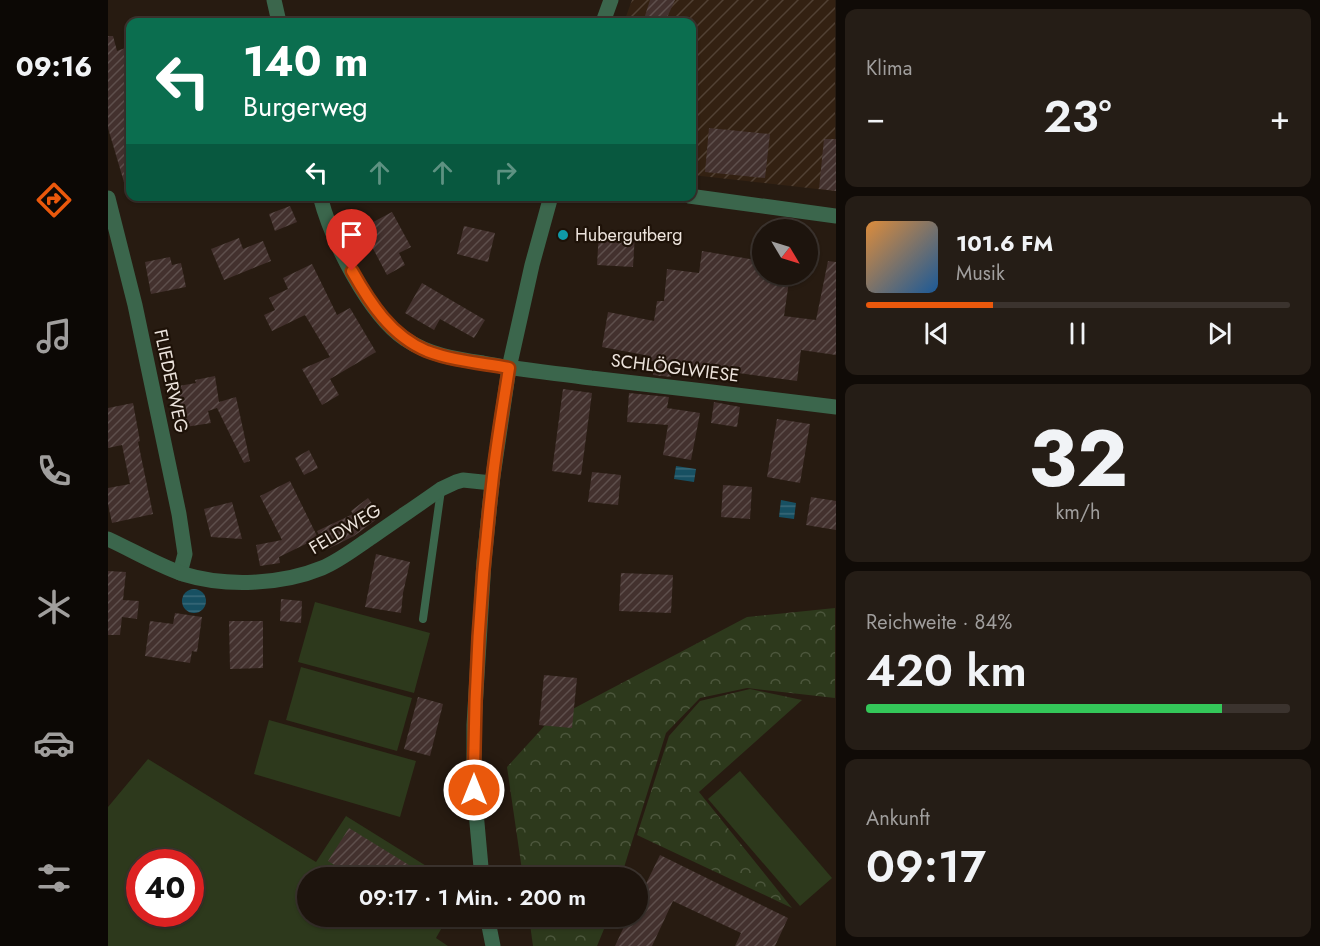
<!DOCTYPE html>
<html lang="de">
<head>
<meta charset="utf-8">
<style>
	body { margin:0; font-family:Jost,sans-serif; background:#251d16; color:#f1f3f6; height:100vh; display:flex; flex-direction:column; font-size:22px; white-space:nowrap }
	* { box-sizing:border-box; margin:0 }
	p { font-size:20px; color:#a09e9d }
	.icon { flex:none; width:33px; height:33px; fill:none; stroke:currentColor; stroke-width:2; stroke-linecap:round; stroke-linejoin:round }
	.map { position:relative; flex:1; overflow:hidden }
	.details { display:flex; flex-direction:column; gap:9px; padding:9px; background:#100b07; width:484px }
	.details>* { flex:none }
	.banner { position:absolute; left:18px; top:18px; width:570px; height:183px; border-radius:12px; box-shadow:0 2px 4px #0004,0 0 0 2px #3b332e; background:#0b6e4f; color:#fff; overflow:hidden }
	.needle { width:39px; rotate:128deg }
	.fabs { position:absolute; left:644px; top:219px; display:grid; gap:12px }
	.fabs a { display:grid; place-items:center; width:66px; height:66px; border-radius:50%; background:#1d140d; box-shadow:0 2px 4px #0004,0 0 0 2px #3b332e; font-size:30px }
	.speed { position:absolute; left:18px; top:849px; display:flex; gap:12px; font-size:30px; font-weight:700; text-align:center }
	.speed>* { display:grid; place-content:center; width:78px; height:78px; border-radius:50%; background:#1d140d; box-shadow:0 2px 4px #0004,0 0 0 2px #3b332e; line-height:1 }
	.speed .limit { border:9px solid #d22; background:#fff; color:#111 }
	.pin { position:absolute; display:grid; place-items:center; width:51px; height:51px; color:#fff; margin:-62px -26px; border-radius:50% 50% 50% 0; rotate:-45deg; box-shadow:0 0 6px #0007 }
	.pin .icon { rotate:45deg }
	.me { position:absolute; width:66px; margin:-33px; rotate:0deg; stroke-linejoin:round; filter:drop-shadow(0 0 4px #0008) }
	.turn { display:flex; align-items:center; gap:21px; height:126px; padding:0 18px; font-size:27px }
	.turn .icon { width:78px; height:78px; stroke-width:2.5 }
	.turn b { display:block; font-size:42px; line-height:51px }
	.lanes { display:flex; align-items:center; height:57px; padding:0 18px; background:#0003; justify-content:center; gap:30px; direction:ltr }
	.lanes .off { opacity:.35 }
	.big { font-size:45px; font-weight:600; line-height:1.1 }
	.details .widget { flex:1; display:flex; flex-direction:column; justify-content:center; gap:9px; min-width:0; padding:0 21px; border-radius:12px; background:#251d16 }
	.details .dial { align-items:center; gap:0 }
	.dial b { font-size:78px; line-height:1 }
	.song { display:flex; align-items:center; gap:18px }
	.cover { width:72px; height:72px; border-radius:9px; background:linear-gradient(135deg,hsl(30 70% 55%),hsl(210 70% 35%)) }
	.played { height:6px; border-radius:3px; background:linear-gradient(90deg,#ea580c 30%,#3b332e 30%) }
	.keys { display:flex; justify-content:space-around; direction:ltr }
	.heat { display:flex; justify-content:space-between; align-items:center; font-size:33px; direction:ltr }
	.charge { height:9px; border-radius:4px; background:linear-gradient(90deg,#34c759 84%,#3b332e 0) }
	.trip { position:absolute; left:189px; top:867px; width:351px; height:60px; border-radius:30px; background:#1d140d; box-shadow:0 2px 4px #0004,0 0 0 2px #3b332e; font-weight:600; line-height:60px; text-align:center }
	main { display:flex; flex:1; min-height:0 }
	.dock { display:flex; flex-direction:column; width:108px; justify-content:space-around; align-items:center; background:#0c0805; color:#a09e9d }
	.dock .icon { width:42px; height:42px }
	.dock .selected { color:#ea580c }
	.dock b { font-size:27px; color:#f1f3f6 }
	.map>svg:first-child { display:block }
	.industrial { fill:url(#industrial-furrows) }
	.forest { fill:url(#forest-crowns) }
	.pitch { fill:#2d391c; fill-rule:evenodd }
	.water { fill:url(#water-rules) }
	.building { fill:url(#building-hatch) }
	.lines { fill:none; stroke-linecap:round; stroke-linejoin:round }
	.service { stroke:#3b664c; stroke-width:8 }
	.minor { stroke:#3b664c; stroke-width:15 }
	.tertiary { stroke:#3b664c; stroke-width:15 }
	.route-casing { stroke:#983908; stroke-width:15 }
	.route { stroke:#ea580c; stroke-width:10 }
	.culture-dot { fill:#0f9aa8; stroke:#1e1208; stroke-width:2 }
	.labels { text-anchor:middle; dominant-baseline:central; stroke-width:4.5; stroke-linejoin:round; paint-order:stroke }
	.poi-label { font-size:18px; fill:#ece3dc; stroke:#1e1208; text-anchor:start }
	.street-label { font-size:18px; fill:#ece3dc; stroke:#1e1208 }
</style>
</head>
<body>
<main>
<nav class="dock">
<b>09:16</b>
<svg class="icon selected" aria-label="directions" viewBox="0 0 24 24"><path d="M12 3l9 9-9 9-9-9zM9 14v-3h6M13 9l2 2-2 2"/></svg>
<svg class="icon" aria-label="music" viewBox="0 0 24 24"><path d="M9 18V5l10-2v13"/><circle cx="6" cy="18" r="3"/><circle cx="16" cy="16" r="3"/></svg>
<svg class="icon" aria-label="phone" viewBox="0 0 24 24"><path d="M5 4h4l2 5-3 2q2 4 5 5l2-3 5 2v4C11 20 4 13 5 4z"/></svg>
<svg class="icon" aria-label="climate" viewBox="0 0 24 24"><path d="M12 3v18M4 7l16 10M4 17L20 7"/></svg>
<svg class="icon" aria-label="car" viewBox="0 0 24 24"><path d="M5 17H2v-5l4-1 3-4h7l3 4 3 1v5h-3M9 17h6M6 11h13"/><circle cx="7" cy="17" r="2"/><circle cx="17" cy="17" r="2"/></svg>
<svg class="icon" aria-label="filters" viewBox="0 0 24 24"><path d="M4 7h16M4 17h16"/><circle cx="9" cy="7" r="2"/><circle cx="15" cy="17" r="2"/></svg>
</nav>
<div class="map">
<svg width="728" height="946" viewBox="0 0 728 946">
	<defs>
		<pattern id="industrial-furrows" width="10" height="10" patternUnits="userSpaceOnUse" patternTransform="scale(1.5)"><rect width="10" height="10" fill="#332112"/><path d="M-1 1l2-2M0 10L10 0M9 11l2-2" fill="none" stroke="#514134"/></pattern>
		<pattern id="forest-crowns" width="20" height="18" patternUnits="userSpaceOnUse" patternTransform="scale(1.5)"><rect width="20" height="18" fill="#2d391c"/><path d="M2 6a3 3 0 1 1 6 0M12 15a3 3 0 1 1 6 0" fill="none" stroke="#4c563c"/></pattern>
		<pattern id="water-rules" width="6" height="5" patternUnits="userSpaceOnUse" patternTransform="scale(1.5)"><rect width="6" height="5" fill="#175062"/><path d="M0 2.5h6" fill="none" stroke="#396978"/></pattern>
		<pattern id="building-hatch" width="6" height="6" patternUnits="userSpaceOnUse" patternTransform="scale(1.5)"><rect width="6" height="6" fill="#43312e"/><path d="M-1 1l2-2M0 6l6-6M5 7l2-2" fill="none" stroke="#5e4f4c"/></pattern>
	</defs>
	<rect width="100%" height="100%" fill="#271b11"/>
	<!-- industrial -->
	<polygon class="industrial" points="524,0 727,0 727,191 584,175 584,22 516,22"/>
	<!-- forest -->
	<g class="forest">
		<polygon points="727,608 727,698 639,688 592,698 558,733 513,877 415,877 399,767 440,722 639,617"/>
		<polygon points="642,689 694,700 591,792 684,908 529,835 561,736 592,701"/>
		<polygon points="421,917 421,916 501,917 489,946 425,946"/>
	</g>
	<!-- pitch -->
	<g class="pitch">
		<polygon points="207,602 322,633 306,693 190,662"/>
		<polygon points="193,667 304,698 289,751 178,720"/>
		<polygon points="161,720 308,761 292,817 146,774"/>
		<path d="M40,759L208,862L238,816L336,877L200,878V916L340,917L328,938L340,946H0V807ZM32,862H82V914H32Z"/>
		<polygon points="632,771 724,878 692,906 600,799"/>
	</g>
	<!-- water -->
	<g class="water">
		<polygon points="568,466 588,469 586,482 566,479"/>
		<polygon points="673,500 688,503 686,519 671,517"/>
		<circle cx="86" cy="601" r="12"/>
	</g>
	<!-- building -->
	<g class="building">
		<polygon points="542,0 567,0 557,22 535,22"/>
		<polygon points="0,36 5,36 9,51 20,47 22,57 22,76 17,78 22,97 22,188 18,189 0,128"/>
		<polygon points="601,128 662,134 657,178 597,172"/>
		<polygon points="716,139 728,139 728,191 711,189"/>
		<polygon points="182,206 189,222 167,231 161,214"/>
		<polygon points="284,212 303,247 291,253 297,265 279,275 254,228"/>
		<polygon points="356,226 387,233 380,262 349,254"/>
		<polygon points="491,232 527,234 525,267 489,265"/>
		<polygon points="131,238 135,249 155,241 163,261 116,280 103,249"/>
		<polygon points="594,251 654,261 654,274 682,274 676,316 708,320 720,261 728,262 728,355 693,350 689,381 565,364 563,377 545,375 546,361 541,361 542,356 494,347 500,312 546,321 549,301 556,301 559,269 591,273"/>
		<polygon points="62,257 64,265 73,263 78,287 43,294 37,262"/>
		<polygon points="204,264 229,315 242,308 268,352 222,379 231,395 214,405 194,369 222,357 197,315 164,331 156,315 167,310 161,298 180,289 175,278"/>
		<polygon points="314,283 377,320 366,338 332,319 326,330 297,313"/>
		<polygon points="107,376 111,402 128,397 142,461 136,463 109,408 100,411 103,423 71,428 65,387 88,383 87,380"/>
		<polygon points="455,389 484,393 473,475 444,471"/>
		<polygon points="521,393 561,397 559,408 592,413 583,460 555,455 560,425 519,422"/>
		<polygon points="606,402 632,407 629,427 603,423"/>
		<polygon points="25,403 32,441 30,442 45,514 4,523 0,504 0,488 22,484 14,445 0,448 0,408"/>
		<polygon points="669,419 702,424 692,483 659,477"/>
		<polygon points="201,450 210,468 196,475 187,458"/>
		<polygon points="484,472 513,475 510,505 480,502"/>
		<polygon points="182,481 210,538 171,557 172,563 152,566 148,545 174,540 152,496"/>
		<polygon points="615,485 644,487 642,519 613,517"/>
		<polygon points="703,497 728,501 728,530 698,525"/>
		<polygon points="260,498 273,516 246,536 218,550 209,531 245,514 243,511"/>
		<polygon points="124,502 134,539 103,537 96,509"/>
		<polygon points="268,554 302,562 295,593 293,613 257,607"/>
		<polygon points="0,571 18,572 15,600 31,601 29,619 14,617 12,635 0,635"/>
		<polygon points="513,573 565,575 563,613 511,611"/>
		<polygon points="173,599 194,601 193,623 172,621"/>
		<polygon points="67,613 94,617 89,652 84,651 82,663 37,656 42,621 65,624"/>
		<polygon points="121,621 155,621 155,668 122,669"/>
		<polygon points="436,675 469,678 464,728 431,725"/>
		<polygon points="310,697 335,704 322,756 296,749"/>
		<polygon points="241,828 322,878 247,878 220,861"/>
		<polygon points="552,855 680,918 667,946 627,946 633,933 565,901 544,946 507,946 521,916 530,916 530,900"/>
	</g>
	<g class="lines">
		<!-- service -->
		<polyline class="service" points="315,619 333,490"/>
		<!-- minor -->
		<g class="minor">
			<polyline points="166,0 171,22"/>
			<path d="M212,196C223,239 260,314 297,339C321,355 347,359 375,363C411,370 447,373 483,378C565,387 646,397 728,407"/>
			<polyline points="581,196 728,216"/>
			<polyline points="0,198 27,305 71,514 77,554 72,573"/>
			<path d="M0,539C24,550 49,565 75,574C117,587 173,585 214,568C231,561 246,549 261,539C285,522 309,506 333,489L348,482L355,480L384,483"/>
		</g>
		<!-- tertiary -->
		<g class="tertiary">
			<polyline points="495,22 503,0"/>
			<polyline points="374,878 366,790 366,725 376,561 384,483 401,368 424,265 443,196"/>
			<polyline points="379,916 385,946"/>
		</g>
	</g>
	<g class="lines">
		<defs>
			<path id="route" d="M244,271C262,303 283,336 319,351C345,361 374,363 401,368C395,407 388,446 384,485C372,587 366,688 366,790"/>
		</defs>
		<!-- route casing -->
		<use href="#route" class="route-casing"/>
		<!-- route -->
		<use href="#route" class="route"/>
	</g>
	<!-- markers -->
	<circle class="culture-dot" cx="455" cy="235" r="6"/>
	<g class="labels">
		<!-- poi labels -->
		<g class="poi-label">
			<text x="467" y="235">Hubergutberg</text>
		</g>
		<!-- street labels -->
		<g class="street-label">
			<text transform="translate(567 368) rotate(7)">SCHLÖGLWIESE</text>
			<text transform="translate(63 381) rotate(78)">FLIEDERWEG</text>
			<text transform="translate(237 529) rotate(-31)">FELDWEG</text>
		</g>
	</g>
</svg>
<div class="fabs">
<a><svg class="needle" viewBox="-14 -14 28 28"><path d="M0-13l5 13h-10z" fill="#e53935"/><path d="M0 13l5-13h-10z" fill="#a09e9d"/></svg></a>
</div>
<div class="speed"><div class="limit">40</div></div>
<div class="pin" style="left:244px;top:271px;background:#d93025"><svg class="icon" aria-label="arrive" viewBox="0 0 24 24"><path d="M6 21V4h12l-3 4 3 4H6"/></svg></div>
<svg class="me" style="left:366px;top:790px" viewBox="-20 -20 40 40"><circle r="17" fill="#ea580c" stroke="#fff" stroke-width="3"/><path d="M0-11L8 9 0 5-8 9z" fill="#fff"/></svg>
<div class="trip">09:17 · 1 Min. · 200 m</div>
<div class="banner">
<div class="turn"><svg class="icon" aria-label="left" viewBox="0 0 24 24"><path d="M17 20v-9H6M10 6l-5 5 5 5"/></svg><div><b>140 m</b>Burgerweg</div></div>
<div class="lanes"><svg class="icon" aria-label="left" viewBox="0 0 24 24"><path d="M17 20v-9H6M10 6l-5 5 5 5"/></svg><svg class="icon off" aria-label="ahead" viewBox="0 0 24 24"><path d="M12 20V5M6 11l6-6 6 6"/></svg><svg class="icon off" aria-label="ahead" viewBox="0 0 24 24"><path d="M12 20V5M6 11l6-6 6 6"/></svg><svg class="icon off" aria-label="right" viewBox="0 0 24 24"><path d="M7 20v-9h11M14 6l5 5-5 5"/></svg></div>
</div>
</div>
<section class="details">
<div class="widget"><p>Klima</p>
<div class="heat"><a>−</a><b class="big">23°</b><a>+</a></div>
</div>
<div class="widget">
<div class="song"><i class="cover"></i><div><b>101.6 FM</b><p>Musik</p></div></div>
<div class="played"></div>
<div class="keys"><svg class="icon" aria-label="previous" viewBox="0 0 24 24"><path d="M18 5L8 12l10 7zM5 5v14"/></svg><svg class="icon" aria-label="pause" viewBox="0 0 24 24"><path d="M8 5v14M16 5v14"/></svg><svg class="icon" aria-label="next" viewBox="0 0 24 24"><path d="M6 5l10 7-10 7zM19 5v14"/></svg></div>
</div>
<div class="widget dial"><b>32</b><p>km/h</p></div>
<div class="widget"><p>Reichweite · 84%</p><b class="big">420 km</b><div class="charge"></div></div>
<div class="widget"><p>Ankunft</p><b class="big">09:17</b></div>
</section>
</main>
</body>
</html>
